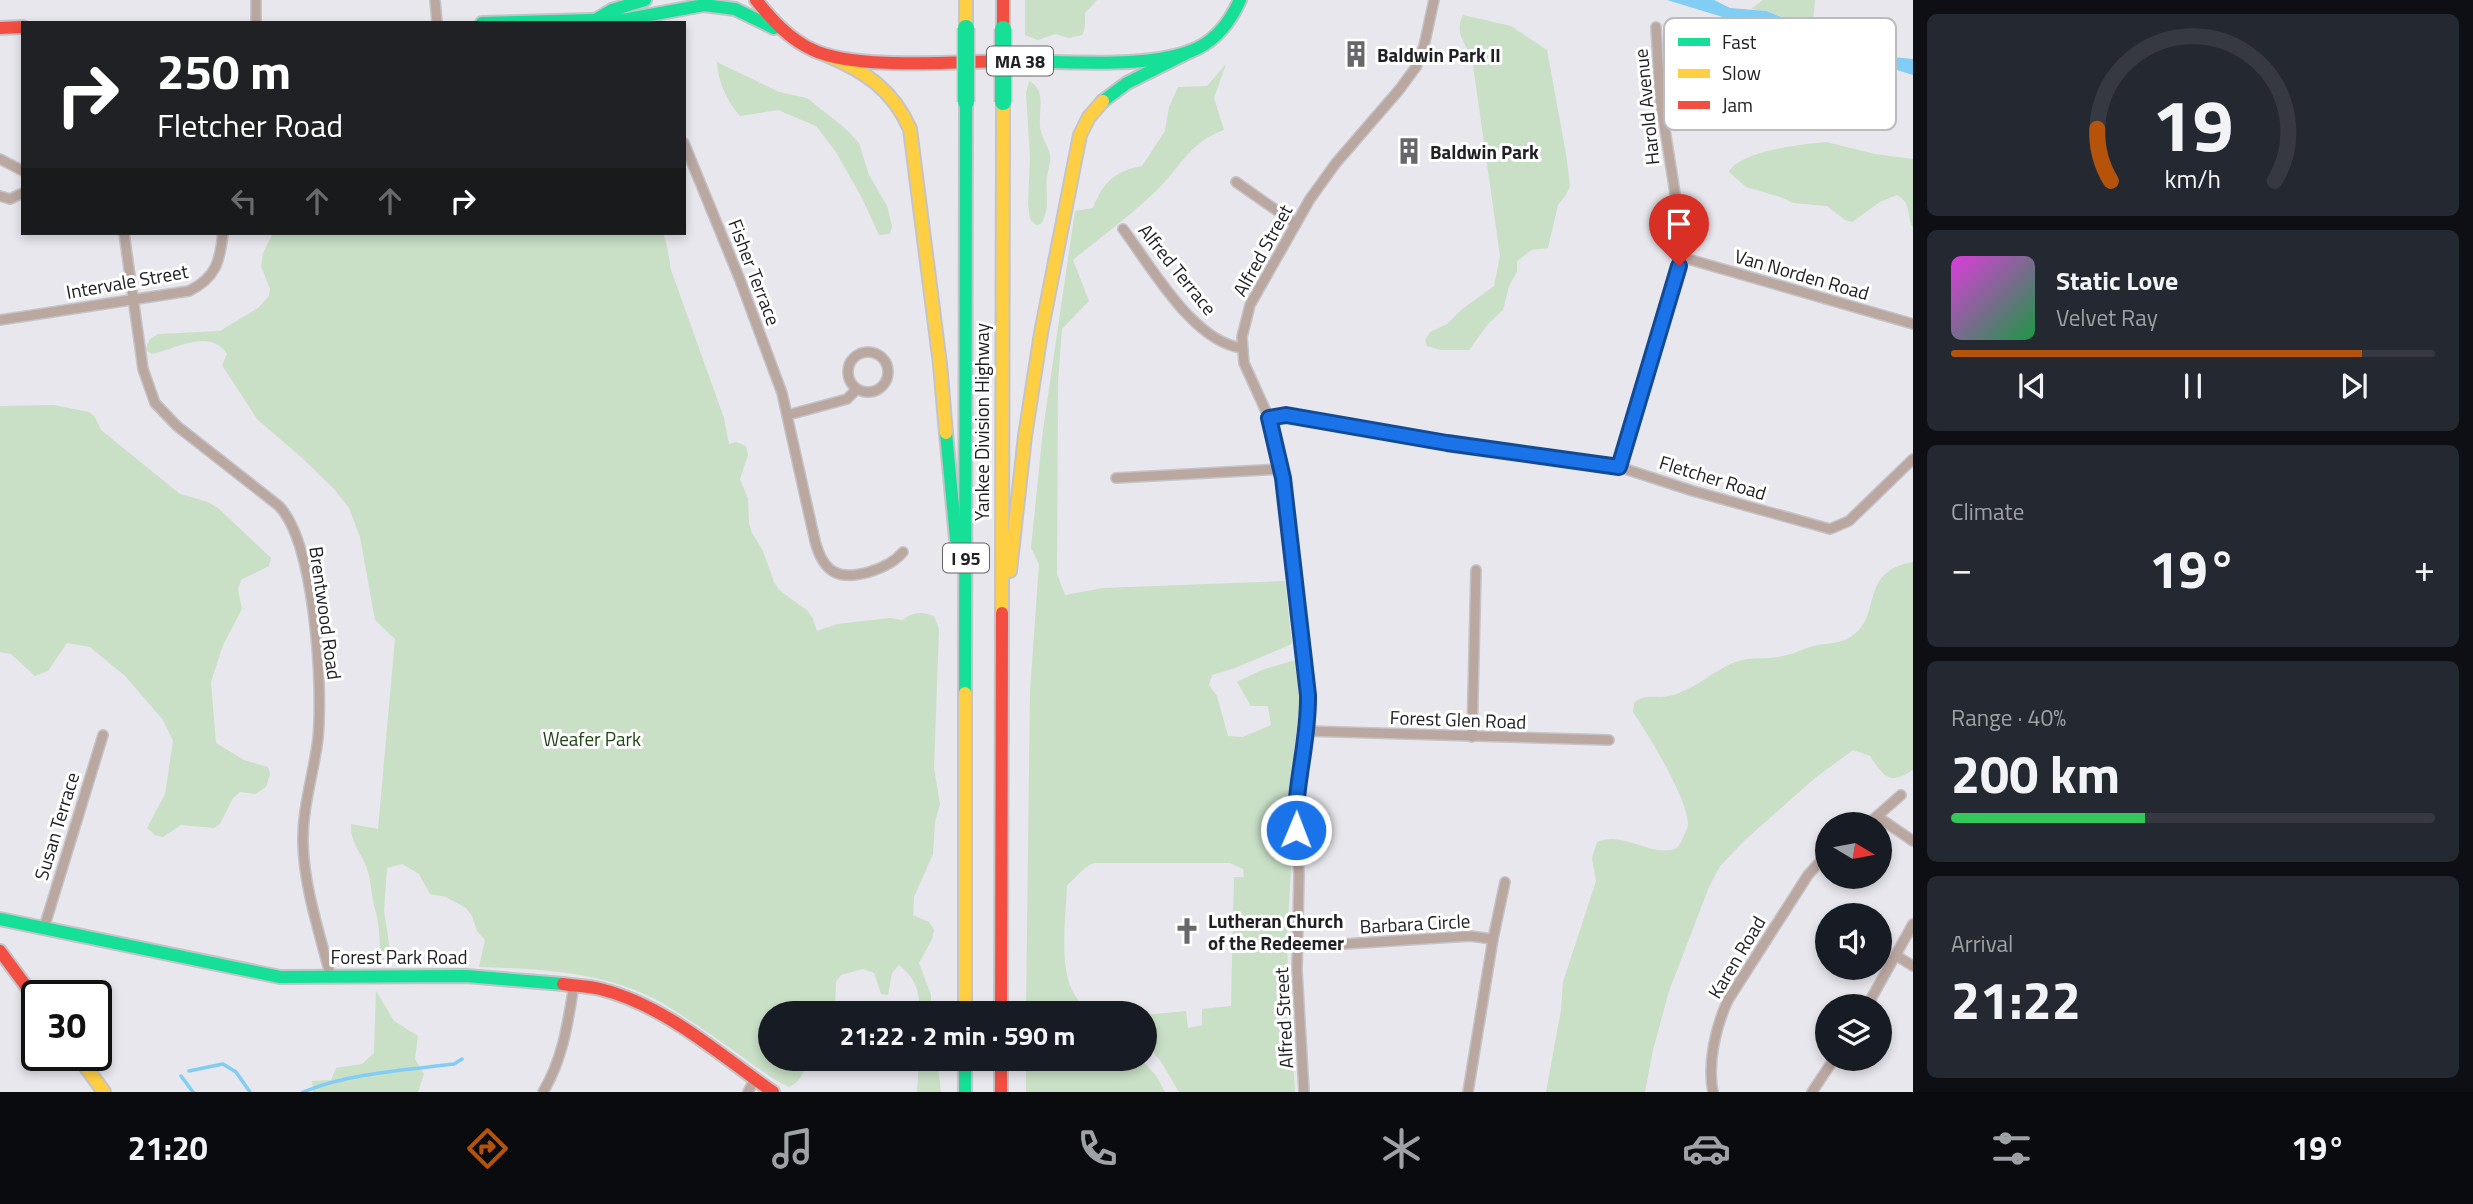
<!DOCTYPE html>
<html lang="en">
<head>
<meta charset="utf-8">
<style>
	body { margin:0; font-family:"Titillium Web",sans-serif; background:#242831; color:#f1f3f6; height:100vh; display:flex; flex-direction:column; font-size:26px; white-space:nowrap }
	* { box-sizing:border-box; margin:0 }
	p { font-size:23px; color:#9ea1a6 }
	.icon { flex:none; width:38px; height:38px; fill:none; stroke:currentColor; stroke-width:2; stroke-linecap:round; stroke-linejoin:round }
	.map { position:relative; flex:1; overflow:hidden }
	.side { display:flex; flex-direction:column; gap:14px; padding:14px; background:#0d0f14; width:560px }
	.side>* { flex:none }
	.top-card { position:absolute; left:21px; top:21px; width:665px; height:214px; border-radius:0px; box-shadow:0 4px 10px #0003; background:#202124; color:#fff; overflow:hidden }
	.needle { width:46px; rotate:100deg }
	.buttons { position:absolute; left:1815px; top:812px; display:grid; gap:14px }
	.buttons a { display:grid; place-items:center; width:77px; height:77px; border-radius:50%; background:#171b24; box-shadow:0 4px 10px #0003; font-size:35px }
	.speed { position:absolute; left:21px; top:980px; display:flex; gap:14px; font-size:35px; font-weight:700; text-align:center }
	.speed>* { display:grid; place-content:center; width:91px; height:91px; border-radius:50%; background:#171b24; box-shadow:0 4px 10px #0003; line-height:1 }
	.speed .limit { border:4px solid #111; border-radius:10px; background:#fff; color:#111 }
	.pin { position:absolute; display:grid; place-items:center; width:60px; height:60px; color:#fff; margin:-72px -30px; border-radius:50% 50% 50% 0; rotate:-45deg; box-shadow:0 0 7px #0007 }
	.pin .icon { rotate:45deg }
	.me { position:absolute; width:77px; margin:-38px; rotate:1deg; stroke-linejoin:round; filter:drop-shadow(0 0 5px #0008) }
	.turn { display:flex; align-items:center; gap:24px; height:147px; padding:0 21px; font-size:32px }
	.turn .icon { width:91px; height:91px; stroke-width:2.5 }
	.turn b { display:block; font-size:49px; line-height:60px }
	.lanes { display:flex; align-items:center; height:66px; padding:0 21px; background:#0003; justify-content:center; gap:35px; direction:ltr }
	.lanes .off { opacity:.35 }
	.big { font-size:52px; font-weight:700; line-height:1.1 }
	.side .card { flex:1; display:flex; flex-direction:column; justify-content:center; gap:10px; min-width:0; padding:0 24px; border-radius:10px; background:#242831 }
	.side .dial { align-items:center; gap:0 }
	.dial svg { height:182px; overflow:visible; fill:none; stroke:#363941; stroke-width:7; stroke-linecap:round; text-anchor:middle }
	.dial text { fill:#f1f3f6; stroke:none }
	.song { display:flex; align-items:center; gap:21px }
	.cover { width:84px; height:84px; border-radius:10px; background:linear-gradient(135deg,hsl(300 70% 55%),hsl(140 70% 35%)) }
	.played { height:7px; border-radius:4px; background:linear-gradient(90deg,#b45309 85%,#363941 85%) }
	.keys { display:flex; justify-content:space-around; direction:ltr }
	.heat { display:flex; justify-content:space-between; align-items:center; font-size:38px; direction:ltr }
	.charge { height:10px; border-radius:5px; background:linear-gradient(90deg,#34c759 40%,#363941 0) }
	.trip { position:absolute; left:758px; top:1001px; width:399px; height:70px; border-radius:35px; background:#171b24; box-shadow:0 4px 10px #0003; font-weight:700; line-height:70px; text-align:center }
	.tabs { display:flex; height:112px; justify-content:space-around; align-items:center; background:#090b0e; color:#9ea1a6 }
	.tabs .icon { width:49px; height:49px }
	.tabs .current { color:#b45309 }
	.tabs b { font-size:32px; color:#f1f3f6 }
	main { display:flex; flex:1; min-height:0 }
	.map>svg:first-child { display:block }
	.green { fill:#c9dfc6 }
	.water { fill:#82cdf4 }
	.lines { fill:none; stroke-linecap:round; stroke-linejoin:round }
	.stream { stroke:#82cdf4; stroke-width:3.5 }
	.street-casing { stroke:#c4c4c8; stroke-width:12 }
	.fast-casing { stroke:#c4c4c8; stroke-width:16 }
	.slow-casing { stroke:#c4c4c8; stroke-width:16 }
	.jam-casing { stroke:#c4c4c8; stroke-width:16 }
	.street { stroke:#b9a7a0; stroke-width:9 }
	.fast { stroke:#16e098; stroke-width:12 }
	.slow { stroke:#ffcf43; stroke-width:12 }
	.jam { stroke:#f24e42; stroke-width:12 }
	.fast-bridge-casing { stroke:#c4c4c8; stroke-width:19; stroke-linecap:butt }
	.fast-bridge { stroke:#16e098; stroke-width:16 }
	.route-casing { stroke:#114b97; stroke-width:18 }
	.route { stroke:#1a73e8; stroke-width:12 }
	.labels { text-anchor:middle; dominant-baseline:central; stroke-width:6; stroke-linejoin:round; paint-order:stroke }
	.shield { fill:#fff; stroke:#646466; stroke-width:2 }
	.shield-label { font-size:18px; font-weight:bold; fill:#212125 }
	.poi-label { font-size:19px; font-weight:bold; fill:#212125; stroke:#fff; text-anchor:start }
	.street-label { font-size:19px; fill:#212125; stroke:#fff }
	.park-label { font-size:19px; fill:#1e4714; stroke:#fff }
	.key { fill:#fff; stroke:#bcbcbe; stroke-width:2 }
	.key-label { font-size:19px; fill:#212125 }
</style>
</head>
<body>
<main>
<div class="map">
<svg width="1913" height="1092" viewBox="0 0 1913 1092">
	<rect width="100%" height="100%" fill="#e7e7ed"/>
	<!-- green -->
	<g class="green">
		<polygon points="1025,0 1097,0 1085,13 1085,27 1082,35 1069,38 1055,34 1038,40 1025,35"/>
		<path d="M1763,0H1815L1813,22C1791,21 1773,12 1751,9Z"/>
		<path d="M1463,15L1511,26L1547,50L1566,154L1570,186L1566,195L1558,205L1548,248L1532,250L1517,261V272L1509,286L1503,310L1488,324L1469,350H1441L1427,346L1425,340L1430,332L1447,324L1461,310L1494,286L1500,256L1474,72C1473,67 1473,59 1470,54C1463,40 1455,32 1463,15Z"/>
		<path d="M717,62L779,92L807,98L846,129L859,143L869,175L887,206L892,226L890,234L879,235L862,198L836,152L816,126L778,110L740,116C727,102 718,81 717,62Z"/>
		<path d="M1226,64L1214,98L1224,130C1192,141 1182,164 1160,187C1134,213 1102,236 1073,260L1089,301L1062,329L1058,381L1057,574L1065,595L1103,588L1285,581L1292,644L1235,668L1212,675L1209,685L1217,696L1228,736L1243,737L1271,725L1268,706H1251L1237,682L1262,670L1295,660L1300,704L1286,810L1291,870L1287,936L1288,983L1295,1092H1179L1160,1060L1145,1043V1015L1186,1011L1188,1028L1202,1025V1009L1231,1006L1234,877H1244L1243,869L1230,863H1094C1081,868 1077,878 1067,885C1066,915 1059,963 1072,990C1076,998 1083,1006 1088,1013H1026L1030,691L1039,564L1031,548L1043,430L1075,211L1093,208C1103,182 1115,171 1142,166L1165,131L1169,107L1178,87L1207,86Z"/>
		<path d="M1029,81C1046,89 1039,109 1040,125C1040,136 1048,145 1050,155C1051,162 1048,170 1047,177C1045,193 1051,209 1041,224L1036,225L1030,219L1028,204L1030,158L1026,93Z"/>
		<path d="M1826,142L1875,154L1913,159V228C1906,215 1912,203 1897,195L1880,202L1852,222L1845,220L1827,206L1793,203L1783,198L1746,187L1729,172C1739,151 1803,144 1826,142Z"/>
		<path d="M273,233H663L667,246L671,270L724,418L729,444L736,442L746,446L748,455L740,479L748,499L749,524L752,533L763,551L774,582L779,590L808,611L813,619L817,631L837,624L890,618L902,620C912,612 922,611 934,616L939,629L934,768L940,804L935,822L933,854L914,897L913,915L929,922L934,930L932,939L919,963L931,995V1013H920C919,992 917,979 899,965L892,973L888,995L881,994L874,973L863,969L841,975L836,982L835,1005L843,1013H770V1059H806C806,1070 800,1083 789,1087C773,1080 758,1068 744,1058C720,1041 696,1024 672,1009C615,972 545,969 479,967L485,940L477,931L472,916L466,908L446,897L430,894L419,874L402,864L387,868L384,910L391,958L390,961L379,960C381,940 379,924 374,905C371,892 371,879 366,866C360,852 350,841 351,824L378,829L395,639L375,620L360,537L349,508L334,489L302,458L257,419L222,365L227,354C209,327 174,350 152,354L145,350L150,339L158,334L220,331L258,308L269,296L270,289L261,266L263,253Z"/>
		<polygon points="54,405 89,412 95,417 101,430 180,494 208,502 218,508 271,558 269,566 241,580 238,589 242,609 223,645 211,682 216,743 244,760 268,767 270,774 266,787 255,794 240,792 233,798 220,824 214,828 181,825 163,837 155,835 147,828 165,794 173,741 163,720 125,676 90,647 67,643 48,671 35,676 11,654 0,652 0,406"/>
		<path d="M1913,562V770C1888,786 1884,776 1870,756L1853,750L1815,778L1745,840L1720,866L1709,887L1669,991L1653,1050L1645,1092H1546L1561,1010L1563,982L1596,881L1592,858L1597,842C1621,831 1646,854 1671,850C1677,849 1680,845 1682,840C1684,835 1688,829 1688,824C1688,799 1648,734 1633,712L1634,703C1645,693 1656,699 1669,696C1693,691 1713,671 1735,662C1751,656 1766,660 1783,656C1795,654 1806,647 1818,645C1829,643 1838,644 1849,638C1885,617 1856,572 1913,562Z"/>
		<polygon points="376,991 394,1021 418,1036 415,1059 424,1074 418,1092 313,1092 312,1081 331,1080 336,1068 362,1064 374,1053"/>
		<polygon points="919,1059 937,1059 941,1092 917,1092"/>
		<polygon points="1026,1059 1141,1059 1157,1077 1165,1092 1026,1092"/>
	</g>
	<!-- water -->
	<polygon class="water" points="1667,0 1714,0 1730,8 1766,11 1792,21 1813,22 1892,57 1913,59 1913,75"/>
	<g class="lines">
		<!-- stream -->
		<g class="stream">
			<polyline points="189,1071 223,1064 236,1072 250,1092"/>
			<polyline points="181,1076 193,1092"/>
			<path d="M303,1092C350,1073 404,1070 454,1064L462,1059"/>
		</g>
		<defs>
			<g id="street">
				<polyline points="256,0 256,23"/>
				<polyline points="435,0 437,23"/>
				<path d="M684,143L740,280L782,393L815,541C823,572 838,581 869,572C882,568 894,563 903,552"/>
				<polyline points="0,159 23,171"/>
				<polyline points="1236,182 1296,224"/>
				<polyline points="0,196 10,199 23,193"/>
				<path d="M1123,229C1151,266 1193,342 1242,348"/>
				<path d="M124,233L143,369L155,403L177,426L279,506C315,544 323,686 318,738C314,773 302,807 303,843C304,888 320,934 331,978"/>
				<polyline points="1681,257 1913,324"/>
				<path d="M0,320L189,291C216,278 220,261 223,233"/>
				<circle cx="868" cy="372" r="20"/>
				<polyline points="788,415 847,399 857,389"/>
				<polyline points="1269,418 1286,415 1447,443 1619,467 1693,491 1830,529 1849,521 1913,459"/>
				<polyline points="1619,467 1681,253 1678,212 1660,98 1656,27"/>
				<polyline points="1116,478 1282,469"/>
				<polyline points="1306,731 1609,740"/>
				<polyline points="1472,737 1476,570"/>
				<polyline points="1878,817 1913,841"/>
				<polyline points="1868,824 1901,795"/>
				<polyline points="44,928 103,735"/>
				<polyline points="1493,939 1505,882"/>
				<polyline points="1297,947 1470,936 1493,939 1468,1092"/>
				<polyline points="1897,956 1913,966"/>
				<polyline points="1867,1006 1913,924"/>
				<path d="M543,1092C563,1059 568,1022 574,985"/>
				<polyline points="748,1092 755,1079"/>
				<polyline points="1304,1092 1297,970 1299,875 1296,817 1308,695 1282,469 1269,418 1244,363 1242,337 1250,305 1310,199 1336,163 1399,90 1416,67 1424,46 1434,0"/>
				<path d="M1713,1092C1707,1063 1716,1026 1728,1000L1808,875L1827,854"/>
				<polyline points="1812,1092 1834,1059"/>
			</g>
			<g id="fast">
				<polyline points="597,19 612,10 645,0"/>
				<polyline points="482,23 628,19 704,5 735,9 774,28"/>
				<path d="M1013,61C1063,61 1153,70 1198,48C1218,38 1231,20 1240,0"/>
				<polyline points="1103,101 1127,83 1191,51"/>
				<polyline points="946,433 956,539"/>
				<polyline points="965,693 966,102"/>
				<polyline points="0,919 280,977 466,976 563,984"/>
				<polyline points="965,1059 965,1092"/>
			</g>
			<g id="slow">
				<polyline points="966,0 966,28"/>
				<path d="M826,55C865,71 893,90 910,129L940,364L946,433"/>
				<polyline points="1010,571 1025,436 1041,333 1080,135 1089,117 1103,101"/>
				<polyline points="1002,613 1003,102"/>
				<polyline points="965,1013 965,693"/>
				<polyline points="77,1055 104,1092"/>
			</g>
			<g id="jam">
				<path d="M756,0C772,20 789,39 813,50C858,71 961,61 1013,61"/>
				<polyline points="1003,0 1003,29"/>
				<polyline points="0,28 23,27"/>
				<polyline points="0,951 37,1001"/>
				<path d="M563,984C575,986 588,986 600,989C665,1005 720,1055 773,1092"/>
				<polyline points="1001,1013 1002,613"/>
				<polyline points="1001,1059 1001,1092"/>
			</g>
		</defs>
		<!-- street casing -->
		<use href="#street" class="street-casing"/>
		<!-- fast casing -->
		<use href="#fast" class="fast-casing"/>
		<!-- slow casing -->
		<use href="#slow" class="slow-casing"/>
		<!-- jam casing -->
		<use href="#jam" class="jam-casing"/>
		<!-- street -->
		<use href="#street" class="street"/>
		<!-- fast -->
		<use href="#fast" class="fast"/>
		<!-- slow -->
		<use href="#slow" class="slow"/>
		<!-- jam -->
		<use href="#jam" class="jam"/>
		<defs>
			<g id="fast-bridge">
				<polyline points="966,28 966,102"/>
				<polyline points="1003,29 1003,102"/>
			</g>
		</defs>
		<!-- fast-bridge casing -->
		<use href="#fast-bridge" class="fast-bridge-casing"/>
		<!-- fast-bridge -->
		<use href="#fast-bridge" class="fast-bridge"/>
	</g>
	<g class="lines">
		<defs>
			<path id="route" d="M1296,830C1294,785 1309,741 1308,695L1283,478L1269,418L1286,415L1447,443L1619,467L1679,266"/>
		</defs>
		<!-- route casing -->
		<use href="#route" class="route-casing"/>
		<!-- route -->
		<use href="#route" class="route"/>
	</g>
	<!-- icons -->
	<defs>
		<symbol id="building-bare" viewBox="-9 -9 18 18"><path d="M-4-6H4V6H1V3H-1V6H-4ZM-2.5-4.3h1.7v1.8h-1.7ZM.8-4.3h1.7v1.8H.8ZM-2.5-1h1.7V.8h-1.7ZM.8-1h1.7V.8H.8Z" fill="#66666b" stroke="#fff" stroke-width="2.5" paint-order="stroke"/></symbol>
		<symbol id="church-bare" viewBox="-9 -9 18 18"><path d="M-1.2-6h2.4v3.5h3.3v2.4h-3.3V6h-2.4V-.1h-3.3v-2.4h3.3Z" fill="#66666b" stroke="#fff" stroke-width="2.5" paint-order="stroke"/></symbol>
	</defs>
	<g fill-rule="evenodd">
		<use href="#building-bare" x="1337" y="35" width="38" height="38"/>
		<use href="#building-bare" x="1390" y="132" width="38" height="38"/>
		<use href="#church-bare" x="1168" y="912" width="38" height="38"/>
	</g>
	<g class="labels">
		<!-- shield labels -->
		<g class="shield">
			<rect x="987" y="46.5" width="66" height="29" rx="5"/>
			<rect x="943" y="543.5" width="46" height="29" rx="5"/>
		</g>
		<g class="shield-label">
			<text x="1020" y="61">MA 38</text>
			<text x="966" y="558">I 95</text>
		</g>
		<!-- poi labels -->
		<g class="poi-label">
			<text x="1377" y="54">Baldwin Park II</text>
			<text x="1430" y="151">Baldwin Park</text>
			<text x="1208" y="920">Lutheran Church<tspan x="1208" dy="22">of the Redeemer</tspan></text>
		</g>
		<!-- street labels -->
		<g class="street-label">
			<text transform="translate(1646 107) rotate(-96)">Harold Avenue</text>
			<text transform="translate(1262 250) rotate(-61)">Alfred Street</text>
			<text transform="translate(1178 269) rotate(51)">Alfred Terrace</text>
			<text transform="translate(755 272) rotate(69)">Fisher Terrace</text>
			<text transform="translate(1802 274) rotate(16)">Van Norden Road</text>
			<text transform="translate(127 281) rotate(-10)">Intervale Street</text>
			<text transform="translate(981 422) rotate(-90)">Yankee Division Highway</text>
			<text transform="translate(1713 477) rotate(17)">Fletcher Road</text>
			<text transform="translate(326 613) rotate(82)">Brentwood Road</text>
			<text transform="translate(1458 719) rotate(2)">Forest Glen Road</text>
			<text transform="translate(56 826) rotate(-73)">Susan Terrace</text>
			<text transform="translate(1415 923) rotate(-3)">Barbara Circle</text>
			<text x="399" y="956">Forest Park Road</text>
			<text transform="translate(1736 957) rotate(-59)">Karen Road</text>
			<text transform="translate(1283 1018) rotate(-93)">Alfred Street</text>
		</g>
		<!-- park labels -->
		<g class="park-label">
			<text x="592" y="738">Weafer Park</text>
		</g>
	</g>
	<!-- legend -->
	<rect x="1664" y="18" width="232" height="112" rx="10" class="key"/>
	<rect x="1678" y="38" width="32" height="8" fill="#16e098"/>
	<rect x="1678" y="69" width="32" height="9" fill="#ffcf43"/>
	<rect x="1678" y="101" width="32" height="8" fill="#f24e42"/>
	<g class="key-label">
		<text x="1722" y="49">Fast</text>
		<text x="1722" y="80">Slow</text>
		<text x="1722" y="112">Jam</text>
	</g>
</svg>
<div class="buttons">
<a><svg class="needle" viewBox="-14 -14 28 28"><path d="M0-13l5 13h-10z" fill="#e53935"/><path d="M0 13l5-13h-10z" fill="#9ea1a6"/></svg></a>
<a><svg class="icon" aria-label="sound" viewBox="0 0 24 24"><path d="M4 9h4l5-4v14l-5-4H4zM17 9q2 3 0 6"/></svg></a>
<a><svg class="icon" aria-label="layers" viewBox="0 0 24 24"><path d="M12 4l9 5-9 5-9-5zM3 14l9 5 9-5"/></svg></a>
</div>
<div class="speed"><div class="limit">30</div></div>
<div class="pin" style="left:1679px;top:266px;background:#d93025"><svg class="icon" aria-label="arrive" viewBox="0 0 24 24"><path d="M6 21V4h12l-3 4 3 4H6"/></svg></div>
<svg class="me" style="left:1296px;top:830px" viewBox="-20 -20 40 40"><circle r="17" fill="#1a73e8" stroke="#fff" stroke-width="3"/><path d="M0-11L8 9 0 5-8 9z" fill="#fff"/></svg>
<div class="trip">21:22 · 2 min · 590 m</div>
<div class="top-card">
<div class="turn"><svg class="icon" aria-label="right" viewBox="0 0 24 24"><path d="M7 20v-9h11M14 6l5 5-5 5"/></svg><div><b>250 m</b>Fletcher Road</div></div>
<div class="lanes"><svg class="icon off" aria-label="left" viewBox="0 0 24 24"><path d="M17 20v-9H6M10 6l-5 5 5 5"/></svg><svg class="icon off" aria-label="ahead" viewBox="0 0 24 24"><path d="M12 20V5M6 11l6-6 6 6"/></svg><svg class="icon off" aria-label="ahead" viewBox="0 0 24 24"><path d="M12 20V5M6 11l6-6 6 6"/></svg><svg class="icon" aria-label="right" viewBox="0 0 24 24"><path d="M7 20v-9h11M14 6l5 5-5 5"/></svg></div>
</div>
</div>
<section class="side">
<div class="card dial"><svg viewBox="0 0 100 80">
<path d="M14 69A42 42 0 1 1 86 69"/>
<path d="M14 69A42 42 0 0 1 8 46" stroke="#b45309"/>
<text x="50" y="56" font-size="32" font-weight="700">19</text>
<text x="50" y="72" font-size="11">km/h</text>
</svg></div>
<div class="card">
<div class="song"><i class="cover"></i><div><b>Static Love</b><p>Velvet Ray</p></div></div>
<div class="played"></div>
<div class="keys"><svg class="icon" aria-label="previous" viewBox="0 0 24 24"><path d="M18 5L8 12l10 7zM5 5v14"/></svg><svg class="icon" aria-label="pause" viewBox="0 0 24 24"><path d="M8 5v14M16 5v14"/></svg><svg class="icon" aria-label="next" viewBox="0 0 24 24"><path d="M6 5l10 7-10 7zM19 5v14"/></svg></div>
</div>
<div class="card"><p>Climate</p>
<div class="heat"><a>−</a><b class="big">19°</b><a>+</a></div>
</div>
<div class="card"><p>Range · 40%</p><b class="big">200 km</b><div class="charge"></div></div>
<div class="card"><p>Arrival</p><b class="big">21:22</b></div>
</section>
</main>
<nav class="tabs">
<b>21:20</b>
<svg class="icon current" aria-label="directions" viewBox="0 0 24 24"><path d="M12 3l9 9-9 9-9-9zM9 14v-3h6M13 9l2 2-2 2"/></svg>
<svg class="icon" aria-label="music" viewBox="0 0 24 24"><path d="M9 18V5l10-2v13"/><circle cx="6" cy="18" r="3"/><circle cx="16" cy="16" r="3"/></svg>
<svg class="icon" aria-label="phone" viewBox="0 0 24 24"><path d="M5 4h4l2 5-3 2q2 4 5 5l2-3 5 2v4C11 20 4 13 5 4z"/></svg>
<svg class="icon" aria-label="climate" viewBox="0 0 24 24"><path d="M12 3v18M4 7l16 10M4 17L20 7"/></svg>
<svg class="icon" aria-label="car" viewBox="0 0 24 24"><path d="M5 17H2v-5l4-1 3-4h7l3 4 3 1v5h-3M9 17h6M6 11h13"/><circle cx="7" cy="17" r="2"/><circle cx="17" cy="17" r="2"/></svg>
<svg class="icon" aria-label="filters" viewBox="0 0 24 24"><path d="M4 7h16M4 17h16"/><circle cx="9" cy="7" r="2"/><circle cx="15" cy="17" r="2"/></svg>
<b>19°</b>
</nav>
</body>
</html>
